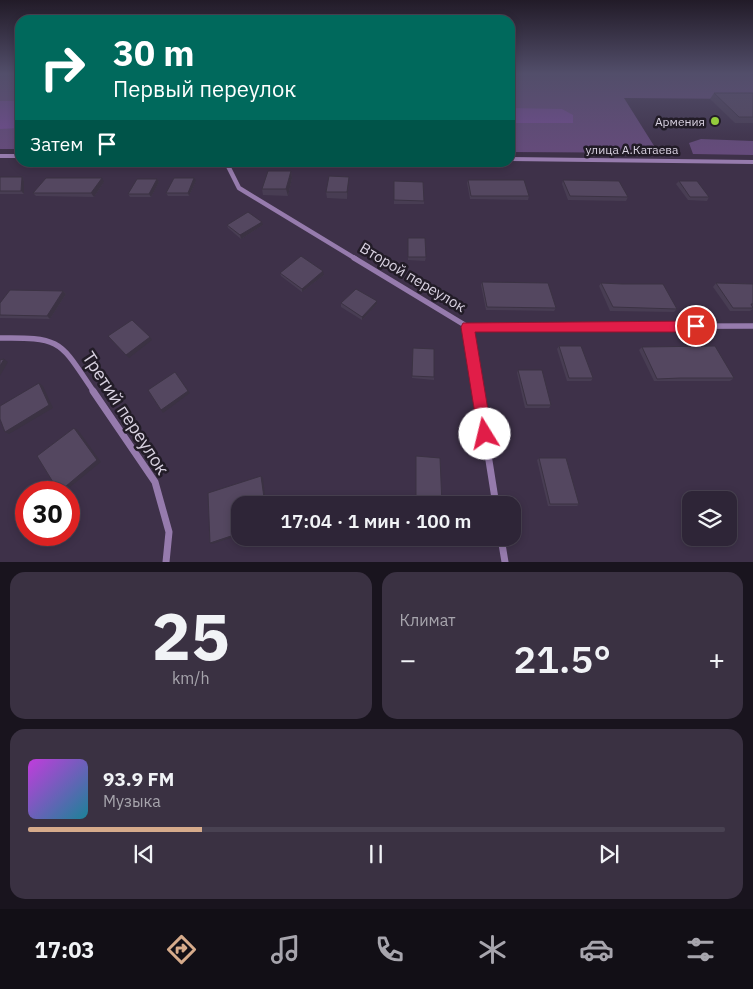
<!DOCTYPE html>
<html lang="ru">
<head>
<meta charset="utf-8">
<style>
	body { margin:0; font-family:"IBM Plex Sans",sans-serif; background:#3a3142; color:#f1f3f6; height:100vh; display:flex; flex-direction:column; font-size:19px; white-space:nowrap }
	* { box-sizing:border-box; margin:0 }
	p { font-size:16px; color:#a7a5ad }
	.icon { flex:none; width:28px; height:28px; fill:none; stroke:currentColor; stroke-width:2; stroke-linecap:round; stroke-linejoin:round }
	.map { position:relative; height:562px; overflow:hidden }
	.panel { display:flex; flex-direction:column; gap:10px; padding:10px; background:#19141e; flex:1 }
	.panel>* { flex:none }
	.guide { position:absolute; left:15px; top:15px; width:500px; height:152px; border-radius:15px; box-shadow:0 2px 8px #0003,0 0 0 1px #494252; background:#00695c; color:#fff; overflow:hidden }
	.buttons { position:absolute; left:682px; top:491px; display:grid; gap:10px }
	.buttons a { display:grid; place-items:center; width:55px; height:55px; border-radius:10px; background:#2e2537; box-shadow:0 2px 8px #0003,0 0 0 1px #494252; font-size:25px }
	.speed { position:absolute; left:15px; top:481px; display:flex; gap:10px; font-size:25px; font-weight:700; text-align:center }
	.speed>* { display:grid; place-content:center; width:65px; height:65px; border-radius:50%; background:#2e2537; box-shadow:0 2px 8px #0003,0 0 0 1px #494252; line-height:1 }
	.speed .limit { border:8px solid #d22; background:#fff; color:#111 }
	.pin { position:absolute; display:grid; place-items:center; width:42px; height:42px; color:#fff; margin:-21px; border:2px solid #fff; border-radius:50%; box-shadow:0 1px 5px #0007 }
	.me { position:absolute; width:55px; margin:-28px; rotate:351deg; stroke-linejoin:round; filter:drop-shadow(0 0 4px #0008) }
	.turn { display:flex; align-items:center; gap:18px; height:105px; padding:0 15px; font-size:22px }
	.turn .icon { width:65px; height:65px; stroke-width:2.5 }
	.turn b { display:block; font-size:35px; line-height:42px }
	.then { display:flex; align-items:center; height:48px; padding:0 15px; background:#0003; gap:10px; font-size:19px }
	.big { font-size:38px; font-weight:600; line-height:1.1 }
	.panel .tile { flex:1; display:flex; flex-direction:column; justify-content:center; gap:8px; min-width:0; padding:0 18px; border-radius:15px; background:#3a3142 }
	.panel .dial { align-items:center; gap:0 }
	.dial b { font-size:65px; line-height:1 }
	.song { display:flex; align-items:center; gap:15px }
	.cover { width:60px; height:60px; border-radius:8px; background:linear-gradient(135deg,hsl(290 70% 55%),hsl(190 70% 35%)) }
	.played { height:5px; border-radius:2px; background:linear-gradient(90deg,#d6ab8b 25%,#494252 25%) }
	.keys { display:flex; justify-content:space-around; direction:ltr }
	.heat { display:flex; justify-content:space-between; align-items:center; font-size:28px; direction:ltr }
	.panel .tiles { flex:1; display:grid; gap:10px; grid-template-columns:1fr 1fr }
	.tile:last-child { grid-column:span 2 }
	.trip { position:absolute; left:231px; top:496px; width:290px; height:50px; border-radius:15px; background:#2e2537; box-shadow:0 2px 8px #0003,0 0 0 1px #494252; font-weight:600; line-height:50px; text-align:center }
	.tab-bar { display:flex; height:80px; justify-content:space-around; align-items:center; background:#120f16; color:#a7a5ad }
	.tab-bar .icon { width:35px; height:35px }
	.tab-bar .selected { color:#d6ab8b }
	.tab-bar b { font-size:22px; color:#f1f3f6 }
	.map>svg:first-child { display:block }
	.green { fill:#654b7b }
	.forest { fill:#734c92 }
	.lines { fill:none; stroke-linecap:round; stroke-linejoin:round }
	.minor-far2 { stroke:#967bad; stroke-width:4.5 }
	.minor-far1 { stroke:#967bad; stroke-width:5.5 }
	.minor { stroke:#967bad; stroke-width:7 }
	.tertiary { fill:#967bad; fill-rule:evenodd }
	.wall { fill:#483d53 }
	.shaded-wall { fill:#3b3243 }
	.building { fill:#544760; stroke:#3b3243 }
	.route { fill:#e11d48; stroke:#92132f }
	.poi-dot { fill:#94cc3c; stroke:#221c27; stroke-width:2 }
	.labels { text-anchor:middle; dominant-baseline:central; stroke-width:5; stroke-linejoin:round; paint-order:stroke }
	.far-poi-label { font-size:12px; fill:#d8d1e0; stroke:#221c27; text-anchor:end }
	.far-street-label { font-size:12px; fill:#d8d1e0; stroke:#221c27 }
	.street-label { font-size:15px; fill:#d8d1e0; stroke:#221c27 }
	.near-street-label { font-size:18px; fill:#d8d1e0; stroke:#221c27 }
</style>
</head>
<body>
<div class="map">
<svg width="753" height="562" viewBox="0 0 753 562">
	<rect width="100%" height="100%" fill="#3e3149"/>
	<!-- green -->
	<g class="green">
		<rect x="0" y="74" width="20" height="75"/>
		<polygon points="510,74 751,74 753,76 753,102 749,99 624,98 656,149 674,149 677,153 510,152"/>
		<polygon points="701,139 753,141 753,155 693,154 689,143"/>
	</g>
	<!-- forest -->
	<g class="forest">
		<polygon points="0,101 20,101 20,128 0,129"/>
		<polygon points="510,108 562,109 573,115 573,123 510,123"/>
	</g>
	<g class="lines">
		<!-- minor-far2 -->
		<polyline class="minor-far2" points="226,162 239,188 356,259"/>
		<!-- minor-far1 -->
		<g class="minor-far1">
			<polyline points="354,258 468,327 478,392"/>
			<polyline points="468,327 753,326"/>
			<path d="M0,338C63,337 60,342 94,392"/>
		</g>
		<!-- minor -->
		<g class="minor">
			<polyline points="93,391 155,482 169,532 166,562"/>
			<polyline points="478,391 496,505"/>
			<polyline points="501,538 505,562"/>
		</g>
		<!-- tertiary -->
		<g class="tertiary">
			<rect x="0" y="154" width="20" height="4"/>
			<polygon points="510,157 753,160 753,164 510,161"/>
		</g>
	</g>
	<!-- wall -->
	<g class="wall">
		<polygon points="714,93 753,93 753,123 735,123 710,99"/>
		<polygon points="291,171 292,178 288,196 263,195 262,189"/>
		<polygon points="0,177 22,177 24,181 24,194 0,194"/>
		<polygon points="157,179 159,182 151,197 130,197 128,194"/>
		<polygon points="468,180 529,196 528,200 470,199 467,183"/>
		<polygon points="563,180 628,197 626,201 568,200 562,184"/>
		<polygon points="196,181 189,196 168,196 166,193"/>
		<polygon points="394,181 424,201 424,204 394,204"/>
		<polygon points="679,181 709,197 707,201 688,200 676,184"/>
		<polygon points="104,182 94,197 36,196 33,193"/>
		<polygon points="349,183 347,199 327,198 326,192"/>
		<polygon points="227,225 263,225 241,239 228,228"/>
		<polygon points="408,238 426,257 425,261 408,260"/>
		<polygon points="280,273 324,275 302,292 281,276"/>
		<polygon points="482,282 556,308 554,311 486,310 481,285"/>
		<polygon points="601,283 622,284 677,309 674,312 610,311 599,286"/>
		<polygon points="716,283 753,284 753,309 750,311 730,311 713,287"/>
		<polygon points="63,291 66,294 50,319 0,318 0,303"/>
		<polygon points="341,303 377,304 362,320 341,307"/>
		<polygon points="559,346 593,378 591,381 567,381 557,349"/>
		<polygon points="642,347 734,378 730,381 654,381 639,350"/>
		<polygon points="413,351 434,377 434,380 412,378"/>
		<polygon points="518,370 551,405 549,408 525,408 517,373"/>
		<polygon points="416,456 442,504 442,505 416,503"/>
		<polygon points="539,458 579,504 577,506 548,506 537,460"/>
	</g>
	<!-- shaded-wall -->
	<g class="shaded-wall">
		<polygon points="291,171 292,178 288,196 286,189"/>
		<polygon points="22,177 24,181 24,194 21,191"/>
		<polygon points="349,177 349,183 347,199 347,192"/>
		<polygon points="102,178 104,182 94,197 91,193"/>
		<polygon points="194,178 196,181 189,196 188,193"/>
		<polygon points="157,179 159,182 151,197 149,194"/>
		<polygon points="262,222 263,225 241,239 240,235"/>
		<polygon points="323,271 324,275 302,292 302,289"/>
		<polygon points="63,291 66,294 50,319 47,316"/>
		<polygon points="377,301 377,304 362,320 362,317"/>
		<polygon points="150,337 152,340 129,358 126,355"/>
		<polygon points="4,359 8,362 0,376 0,366"/>
		<polygon points="175,372 190,393 163,413 161,410"/>
		<polygon points="39,383 43,386 53,408 9,434 5,432"/>
		<polygon points="74,428 78,430 101,462 64,492 59,492"/>
		<polygon points="261,476 263,478 266,505 265,505"/>
		<polygon points="240,533 240,535 212,544 210,543"/>
	</g>
	<!-- building -->
	<g class="building">
		<polygon points="714,93 753,93 753,117 739,117"/>
		<polygon points="268,171 291,171 286,189 262,189"/>
		<polygon points="329,176 349,177 347,192 326,192"/>
		<polygon points="0,177 22,177 21,191 0,191"/>
		<polygon points="46,178 102,178 91,193 33,193"/>
		<polygon points="174,178 194,178 188,193 166,193"/>
		<polygon points="137,179 157,179 149,194 128,194"/>
		<polygon points="468,180 524,180 529,196 471,196"/>
		<polygon points="563,180 619,181 628,197 570,196"/>
		<polygon points="394,181 423,182 424,201 394,200"/>
		<polygon points="679,181 697,181 709,197 690,197"/>
		<polygon points="248,212 262,222 240,235 227,225"/>
		<polygon points="408,238 425,238 426,257 408,257"/>
		<polygon points="301,256 323,271 302,289 280,273"/>
		<polygon points="482,282 548,283 556,308 487,307"/>
		<polygon points="601,283 622,284 663,284 677,309 613,307"/>
		<polygon points="716,283 753,284 753,304 751,304 753,308 733,308"/>
		<polygon points="356,289 377,301 362,317 341,303"/>
		<polygon points="10,290 63,291 47,316 0,315 0,303"/>
		<polygon points="132,320 150,337 126,355 108,336"/>
		<polygon points="559,346 581,346 593,378 569,378"/>
		<polygon points="715,346 734,378 680,378 657,379 642,347"/>
		<polygon points="413,348 434,349 434,377 412,376"/>
		<polygon points="4,359 0,366 0,360"/>
		<polygon points="518,370 542,370 551,405 527,405"/>
		<polygon points="175,372 188,391 161,410 148,390"/>
		<polygon points="39,383 49,405 5,432 0,419 0,406"/>
		<polygon points="74,428 97,460 59,492 37,456"/>
		<polygon points="416,456 440,458 442,504 416,502"/>
		<polygon points="539,458 566,458 579,504 550,504"/>
		<polygon points="261,476 265,505 240,505 240,533 210,543 208,493"/>
	</g>
	<!-- sky -->
	<linearGradient id="sky" x2="0" y2="1"><stop stop-color="#221b28"/><stop offset="0.48" stop-color="#524e6a"/><stop offset="1" stop-color="#524e6a" stop-opacity="0"/></linearGradient>
	<rect width="753" height="153" fill="url(#sky)"/>
	<!-- route -->
	<polygon class="route" points="696,321 702,326 696,332 475,332 492,434 490,439 485,441 479,439 461,327 463,323"/>
	<!-- markers -->
	<circle class="poi-dot" cx="715" cy="121" r="5"/>
	<g class="labels">
		<!-- far-poi labels -->
		<g class="far-poi-label">
			<text x="705" y="121">Армения</text>
		</g>
		<!-- far-street labels -->
		<g class="far-street-label">
			<text x="632" y="149">улица А.Катаева</text>
		</g>
		<!-- street labels -->
		<g class="street-label">
			<text transform="translate(413 277) rotate(31)">Второй переулок</text>
		</g>
		<!-- near-street labels -->
		<g class="near-street-label">
			<text transform="translate(126 413) rotate(57)">Третий переулок</text>
		</g>
	</g>
</svg>
<div class="buttons">
<a><svg class="icon" aria-label="layers" viewBox="0 0 24 24"><path d="M12 4l9 5-9 5-9-5zM3 14l9 5 9-5"/></svg></a>
</div>
<div class="speed"><div class="limit">30</div></div>
<div class="pin" style="left:696px;top:326px;background:#d93025"><svg class="icon" aria-label="arrive" viewBox="0 0 24 24"><path d="M6 21V4h12l-3 4 3 4H6"/></svg></div>
<svg class="me" style="left:485px;top:434px" viewBox="-20 -20 40 40"><circle r="19" fill="#fff"/><path d="M0-13L10 11 0 6-10 11z" fill="#e11d48"/></svg>
<div class="trip">17:04 · 1 мин · 100 m</div>
<div class="guide">
<div class="turn"><svg class="icon" aria-label="right" viewBox="0 0 24 24"><path d="M7 20v-9h11M14 6l5 5-5 5"/></svg><div><b>30 m</b>Первый переулок</div></div>
<div class="then">Затем<svg class="icon" aria-label="arrive" viewBox="0 0 24 24"><path d="M6 21V4h12l-3 4 3 4H6"/></svg></div>
</div>
</div>
<section class="panel">
<div class="tiles">
<div class="tile dial"><b>25</b><p>km/h</p></div>
<div class="tile"><p>Климат</p>
<div class="heat"><a>−</a><b class="big">21.5°</b><a>+</a></div>
</div>
<div class="tile">
<div class="song"><i class="cover"></i><div><b>93.9 FM</b><p>Музыка</p></div></div>
<div class="played"></div>
<div class="keys"><svg class="icon" aria-label="previous" viewBox="0 0 24 24"><path d="M18 5L8 12l10 7zM5 5v14"/></svg><svg class="icon" aria-label="pause" viewBox="0 0 24 24"><path d="M8 5v14M16 5v14"/></svg><svg class="icon" aria-label="next" viewBox="0 0 24 24"><path d="M6 5l10 7-10 7zM19 5v14"/></svg></div>
</div>
</div>
</section>
<nav class="tab-bar">
<b>17:03</b>
<svg class="icon selected" aria-label="directions" viewBox="0 0 24 24"><path d="M12 3l9 9-9 9-9-9zM9 14v-3h6M13 9l2 2-2 2"/></svg>
<svg class="icon" aria-label="music" viewBox="0 0 24 24"><path d="M9 18V5l10-2v13"/><circle cx="6" cy="18" r="3"/><circle cx="16" cy="16" r="3"/></svg>
<svg class="icon" aria-label="phone" viewBox="0 0 24 24"><path d="M5 4h4l2 5-3 2q2 4 5 5l2-3 5 2v4C11 20 4 13 5 4z"/></svg>
<svg class="icon" aria-label="climate" viewBox="0 0 24 24"><path d="M12 3v18M4 7l16 10M4 17L20 7"/></svg>
<svg class="icon" aria-label="car" viewBox="0 0 24 24"><path d="M5 17H2v-5l4-1 3-4h7l3 4 3 1v5h-3M9 17h6M6 11h13"/><circle cx="7" cy="17" r="2"/><circle cx="17" cy="17" r="2"/></svg>
<svg class="icon" aria-label="filters" viewBox="0 0 24 24"><path d="M4 7h16M4 17h16"/><circle cx="9" cy="7" r="2"/><circle cx="15" cy="17" r="2"/></svg>
</nav>
</body>
</html>
